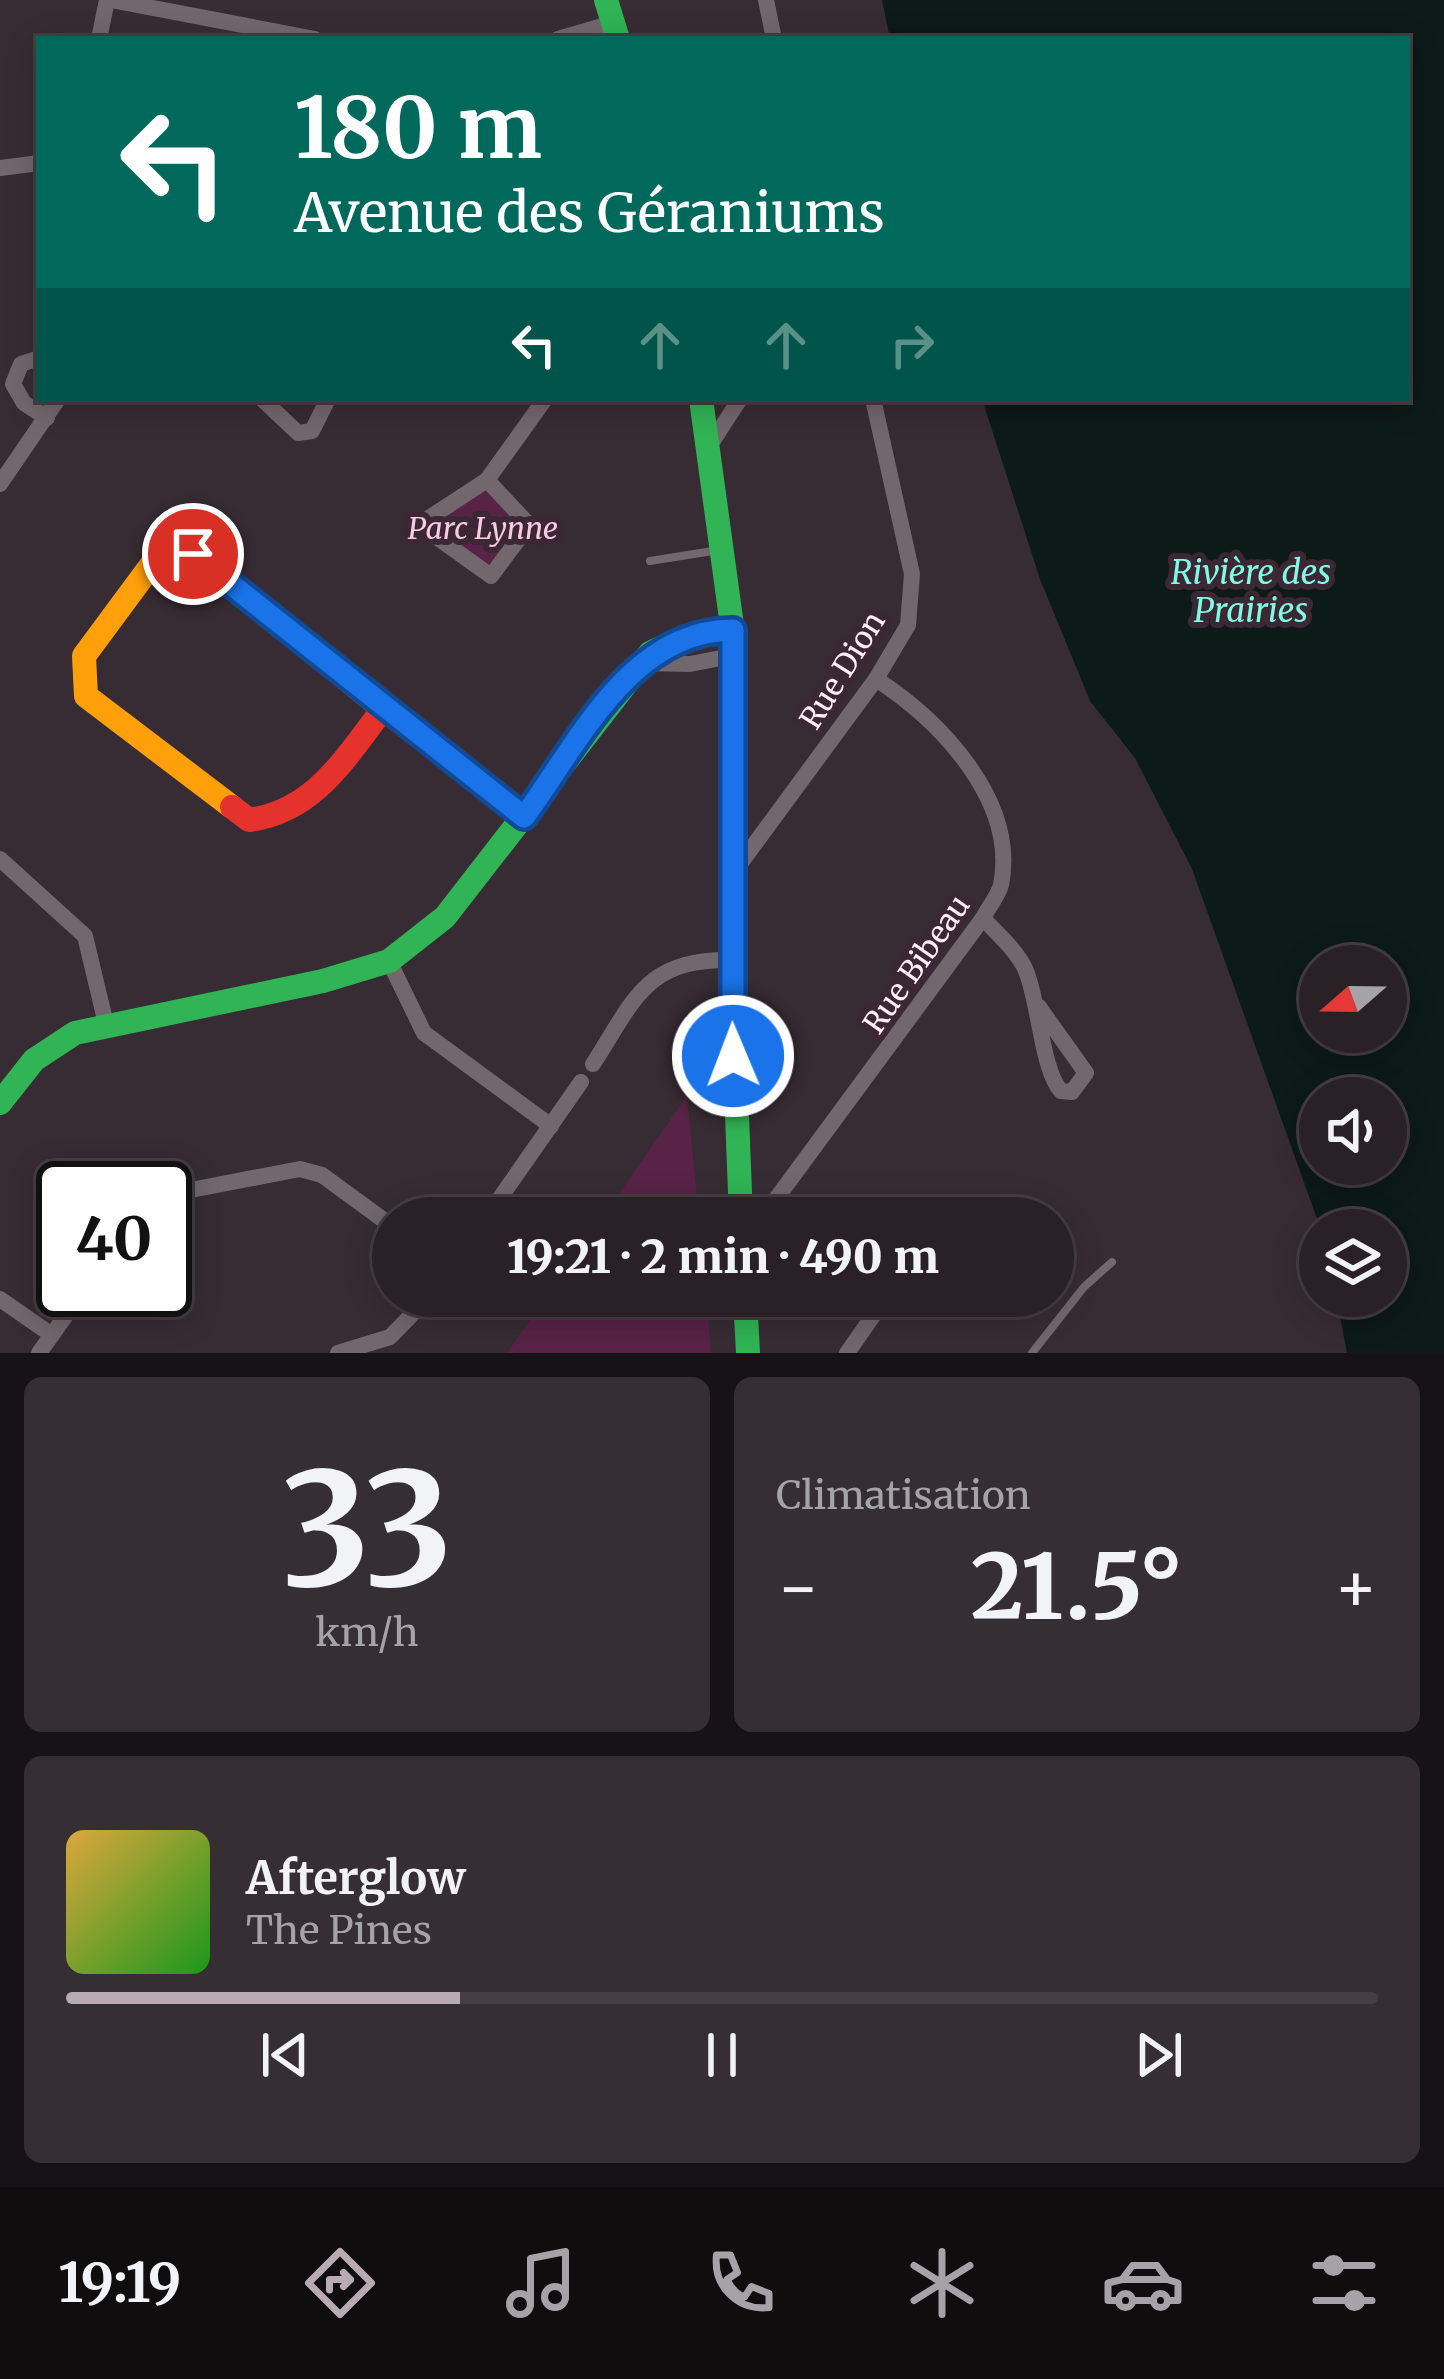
<!DOCTYPE html>
<html lang="fr">
<head>
<meta charset="utf-8">
<style>
	body { margin:0; font-family:Merriweather,serif; background:#352e32; color:#f1f3f6; height:100vh; display:flex; flex-direction:column; font-size:45px; white-space:nowrap }
	* { box-sizing:border-box; margin:0 }
	p { font-size:39px; color:#a5a3a7 }
	.icon { flex:none; width:66px; height:66px; fill:none; stroke:currentColor; stroke-width:2; stroke-linecap:round; stroke-linejoin:round }
	.map { position:relative; height:1353px; overflow:hidden }
	.sheet { display:flex; flex-direction:column; gap:24px; padding:24px; background:#171215; flex:1 }
	.sheet>* { flex:none }
	.guide { position:absolute; left:36px; top:36px; width:1374px; height:366px; border-radius:0px; box-shadow:0 6px 30px #0003,0 0 0 3px #453e43; background:#00695c; color:#fff; overflow:hidden }
	.needle { width:78px; rotate:250deg }
	.fabs { position:absolute; left:1299px; top:945px; display:grid; gap:24px }
	.fabs a { display:grid; place-items:center; width:108px; height:108px; border-radius:50%; background:#292126; box-shadow:0 6px 30px #0003,0 0 0 3px #453e43; font-size:60px }
	.speed { position:absolute; left:36px; top:1161px; display:flex; gap:24px; font-size:60px; font-weight:700; text-align:center }
	.speed>* { display:grid; place-content:center; width:156px; height:156px; border-radius:50%; background:#292126; box-shadow:0 6px 30px #0003,0 0 0 3px #453e43; line-height:1 }
	.speed .limit { border:6px solid #111; border-radius:18px; background:#fff; color:#111 }
	.pin { position:absolute; display:grid; place-items:center; width:102px; height:102px; color:#fff; margin:-51px; border:6px solid #fff; border-radius:50%; box-shadow:0 3px 12px #0007 }
	.me { position:absolute; width:132px; margin:-66px; rotate:359deg; stroke-linejoin:round; filter:drop-shadow(0 0 9px #0008) }
	.turn { display:flex; align-items:center; gap:42px; height:252px; padding:0 60px; font-size:54px }
	.turn .icon { width:156px; height:156px; stroke-width:2.5 }
	.turn b { display:block; font-size:84px; line-height:102px }
	.lanes { display:flex; align-items:center; height:114px; padding:0 60px; background:#0003; justify-content:center; gap:60px; direction:ltr }
	.lanes .off { opacity:.35 }
	.big { font-size:90px; font-weight:800; line-height:1.1 }
	.sheet .widget { flex:1; display:flex; flex-direction:column; justify-content:center; gap:18px; min-width:0; padding:0 42px; border-radius:18px; background:#352e32 }
	.sheet .dial { align-items:center; gap:0 }
	.dial b { font-size:156px; line-height:1 }
	.song { display:flex; align-items:center; gap:36px }
	.cover { width:144px; height:144px; border-radius:18px; background:linear-gradient(135deg,hsl(40 70% 55%),hsl(120 70% 35%)) }
	.played { height:12px; border-radius:6px; background:linear-gradient(90deg,#b8abb2 30%,#453e43 30%) }
	.keys { display:flex; justify-content:space-around; direction:ltr }
	.heat { display:flex; justify-content:space-between; align-items:center; font-size:66px; direction:ltr }
	.sheet .tiles { flex:1; display:grid; gap:24px; grid-template-columns:1fr 1fr }
	.widget:last-child { grid-column:span 2 }
	.trip { position:absolute; left:372px; top:1197px; width:702px; height:120px; border-radius:60px; background:#292126; box-shadow:0 6px 30px #0003,0 0 0 3px #453e43; font-weight:800; line-height:120px; text-align:center }
	.tabs { display:flex; height:192px; justify-content:space-around; align-items:center; background:#100d0f; color:#a5a3a7 }
	.tabs .icon { width:84px; height:84px }
	.tabs .selected { color:#b8abb2 }
	.tabs b { font-size:54px; color:#f1f3f6 }
	.map>svg:first-child { display:block }
	.green { fill:#582346 }
	.water { fill:#0c1a18; fill-rule:evenodd }
	.lines { fill:none; stroke-linecap:round; stroke-linejoin:round }
	.lane { stroke:#71676d; stroke-width:8 }
	.street { stroke:#71676d; stroke-width:16 }
	.fast { stroke:#30b455; stroke-width:24 }
	.slow { stroke:#ff9f0a; stroke-width:24 }
	.jam { stroke:#e5322d; stroke-width:24 }
	.route-casing { stroke:#114b97; stroke-width:30 }
	.route { stroke:#1a73e8; stroke-width:21 }
	.labels { text-anchor:middle; dominant-baseline:central; stroke-width:12; stroke-linejoin:round; paint-order:stroke }
	.park-label { font-size:30px; font-style:italic; fill:#f8cce5; stroke:#3c2734 }
	.street-label { font-size:30px; fill:#feeff7; stroke:#3c2734 }
	.water-label { font-size:33px; font-style:italic; fill:#7ffce4; stroke:#3c2734 }
</style>
</head>
<body>
<div class="map">
<svg width="1444" height="1353" viewBox="0 0 1444 1353">
	<rect width="100%" height="100%" fill="#372c33"/>
	<!-- green -->
	<g class="green">
		<polygon points="486,490 521,526 489,569 438,531 436,522"/>
		<polygon points="687,1096 699,1218 602,1218"/>
		<polygon points="547,1296 706,1296 711,1353 507,1353"/>
	</g>
	<!-- water -->
	<path class="water" d="M882,0H1444V1353H1347L1336,1296H1386V1230H1321L1192,869L1135,758L1090,701L1040,579L982,399H1407V39H890ZM1320,966H1386V1032H1320ZM1320,1098H1386V1164H1320Z"/>
	<g class="lines">
		<!-- lane -->
		<g class="lane">
			<polyline points="650,561 719,550"/>
			<polyline points="1032,1353 1084,1287 1112,1262"/>
		</g>
		<!-- street -->
		<g class="street">
			<polyline points="111,0 315,39"/>
			<polyline points="766,0 774,39"/>
			<polyline points="99,39 107,0"/>
			<polyline points="558,39 613,23"/>
			<polyline points="0,168 39,163"/>
			<polyline points="39,358 21,364 13,384 24,403 47,418"/>
			<polyline points="262,399 298,433 312,431 328,399"/>
			<polyline points="710,445 740,399"/>
			<polyline points="487,480 529,525 491,576 428,531 426,520 487,480 545,399"/>
			<polyline points="0,484 58,399"/>
			<polyline points="643,663 690,664 736,655"/>
			<polyline points="0,859 85,936 106,1024"/>
			<polyline points="734,872 876,679 908,625 912,574 873,399"/>
			<path d="M983,918C997,934 1018,951 1026,971C1039,1002 1042,1071 1061,1091L1072,1092L1086,1073L1039,1007"/>
			<polyline points="389,961 424,1033 551,1126"/>
			<path d="M593,1064C635,999 645,959 731,960"/>
			<polyline points="165,1195 300,1169 322,1175 393,1227"/>
			<polyline points="486,1218 581,1082"/>
			<path d="M762,1218L983,918C988,908 998,896 1001,885C1018,800 939,720 876,679"/>
			<polyline points="0,1299 52,1335"/>
			<polyline points="39,1353 84,1290"/>
			<polyline points="338,1353 390,1337 430,1296"/>
			<polyline points="847,1353 887,1296"/>
		</g>
		<!-- fast -->
		<g class="fast">
			<polyline points="606,0 618,39"/>
			<polyline points="701,399 736,655 731,960 741,1218"/>
			<polyline points="0,1103 34,1060 75,1033 323,981 389,961 445,917 650,653 683,637 733,630"/>
			<polyline points="745,1296 748,1353"/>
		</g>
		<!-- slow -->
		<polyline class="slow" points="232,807 86,696 84,656 155,560 171,552 192,554 383,709"/>
		<!-- jam -->
		<path class="jam" d="M232,807L249,820C315,811 345,758 383,709L524,817"/>
	</g>
	<g class="lines">
		<defs>
			<path id="route" d="M193,554L524,817C578,744 630,630 733,630V1056"/>
		</defs>
		<!-- route casing -->
		<use href="#route" class="route-casing"/>
		<!-- route -->
		<use href="#route" class="route"/>
	</g>
	<g class="labels">
		<!-- park labels -->
		<g class="park-label">
			<text x="483" y="528">Parc Lynne</text>
		</g>
		<!-- street labels -->
		<g class="street-label">
			<text transform="translate(842 670) rotate(-58)">Rue Dion</text>
			<text transform="translate(916 964) rotate(-55)">Rue Bibeau</text>
		</g>
		<!-- water labels -->
		<g class="water-label">
			<text x="1251" y="572">Rivière des<tspan x="1251" dy="38">Prairies</tspan></text>
		</g>
	</g>
</svg>
<div class="fabs">
<a><svg class="needle" viewBox="-14 -14 28 28"><path d="M0-13l5 13h-10z" fill="#e53935"/><path d="M0 13l5-13h-10z" fill="#a5a3a7"/></svg></a>
<a><svg class="icon" aria-label="sound" viewBox="0 0 24 24"><path d="M4 9h4l5-4v14l-5-4H4zM17 9q2 3 0 6"/></svg></a>
<a><svg class="icon" aria-label="layers" viewBox="0 0 24 24"><path d="M12 4l9 5-9 5-9-5zM3 14l9 5 9-5"/></svg></a>
</div>
<div class="speed"><div class="limit">40</div></div>
<div class="pin" style="left:193px;top:554px;background:#d93025"><svg class="icon" aria-label="arrive" viewBox="0 0 24 24"><path d="M6 21V4h12l-3 4 3 4H6"/></svg></div>
<svg class="me" style="left:733px;top:1056px" viewBox="-20 -20 40 40"><circle r="17" fill="#1a73e8" stroke="#fff" stroke-width="3"/><path d="M0-11L8 9 0 5-8 9z" fill="#fff"/></svg>
<div class="trip">19:21 · 2 min · 490 m</div>
<div class="guide">
<div class="turn"><svg class="icon" aria-label="left" viewBox="0 0 24 24"><path d="M17 20v-9H6M10 6l-5 5 5 5"/></svg><div><b>180 m</b>Avenue des Géraniums</div></div>
<div class="lanes"><svg class="icon" aria-label="left" viewBox="0 0 24 24"><path d="M17 20v-9H6M10 6l-5 5 5 5"/></svg><svg class="icon off" aria-label="ahead" viewBox="0 0 24 24"><path d="M12 20V5M6 11l6-6 6 6"/></svg><svg class="icon off" aria-label="ahead" viewBox="0 0 24 24"><path d="M12 20V5M6 11l6-6 6 6"/></svg><svg class="icon off" aria-label="right" viewBox="0 0 24 24"><path d="M7 20v-9h11M14 6l5 5-5 5"/></svg></div>
</div>
</div>
<section class="sheet">
<div class="tiles">
<div class="widget dial"><b>33</b><p>km/h</p></div>
<div class="widget"><p>Climatisation</p>
<div class="heat"><a>−</a><b class="big">21.5°</b><a>+</a></div>
</div>
<div class="widget">
<div class="song"><i class="cover"></i><div><b>Afterglow</b><p>The Pines</p></div></div>
<div class="played"></div>
<div class="keys"><svg class="icon" aria-label="previous" viewBox="0 0 24 24"><path d="M18 5L8 12l10 7zM5 5v14"/></svg><svg class="icon" aria-label="pause" viewBox="0 0 24 24"><path d="M8 5v14M16 5v14"/></svg><svg class="icon" aria-label="next" viewBox="0 0 24 24"><path d="M6 5l10 7-10 7zM19 5v14"/></svg></div>
</div>
</div>
</section>
<nav class="tabs">
<b>19:19</b>
<svg class="icon selected" aria-label="directions" viewBox="0 0 24 24"><path d="M12 3l9 9-9 9-9-9zM9 14v-3h6M13 9l2 2-2 2"/></svg>
<svg class="icon" aria-label="music" viewBox="0 0 24 24"><path d="M9 18V5l10-2v13"/><circle cx="6" cy="18" r="3"/><circle cx="16" cy="16" r="3"/></svg>
<svg class="icon" aria-label="phone" viewBox="0 0 24 24"><path d="M5 4h4l2 5-3 2q2 4 5 5l2-3 5 2v4C11 20 4 13 5 4z"/></svg>
<svg class="icon" aria-label="climate" viewBox="0 0 24 24"><path d="M12 3v18M4 7l16 10M4 17L20 7"/></svg>
<svg class="icon" aria-label="car" viewBox="0 0 24 24"><path d="M5 17H2v-5l4-1 3-4h7l3 4 3 1v5h-3M9 17h6M6 11h13"/><circle cx="7" cy="17" r="2"/><circle cx="17" cy="17" r="2"/></svg>
<svg class="icon" aria-label="filters" viewBox="0 0 24 24"><path d="M4 7h16M4 17h16"/><circle cx="9" cy="7" r="2"/><circle cx="15" cy="17" r="2"/></svg>
</nav>
</body>
</html>
